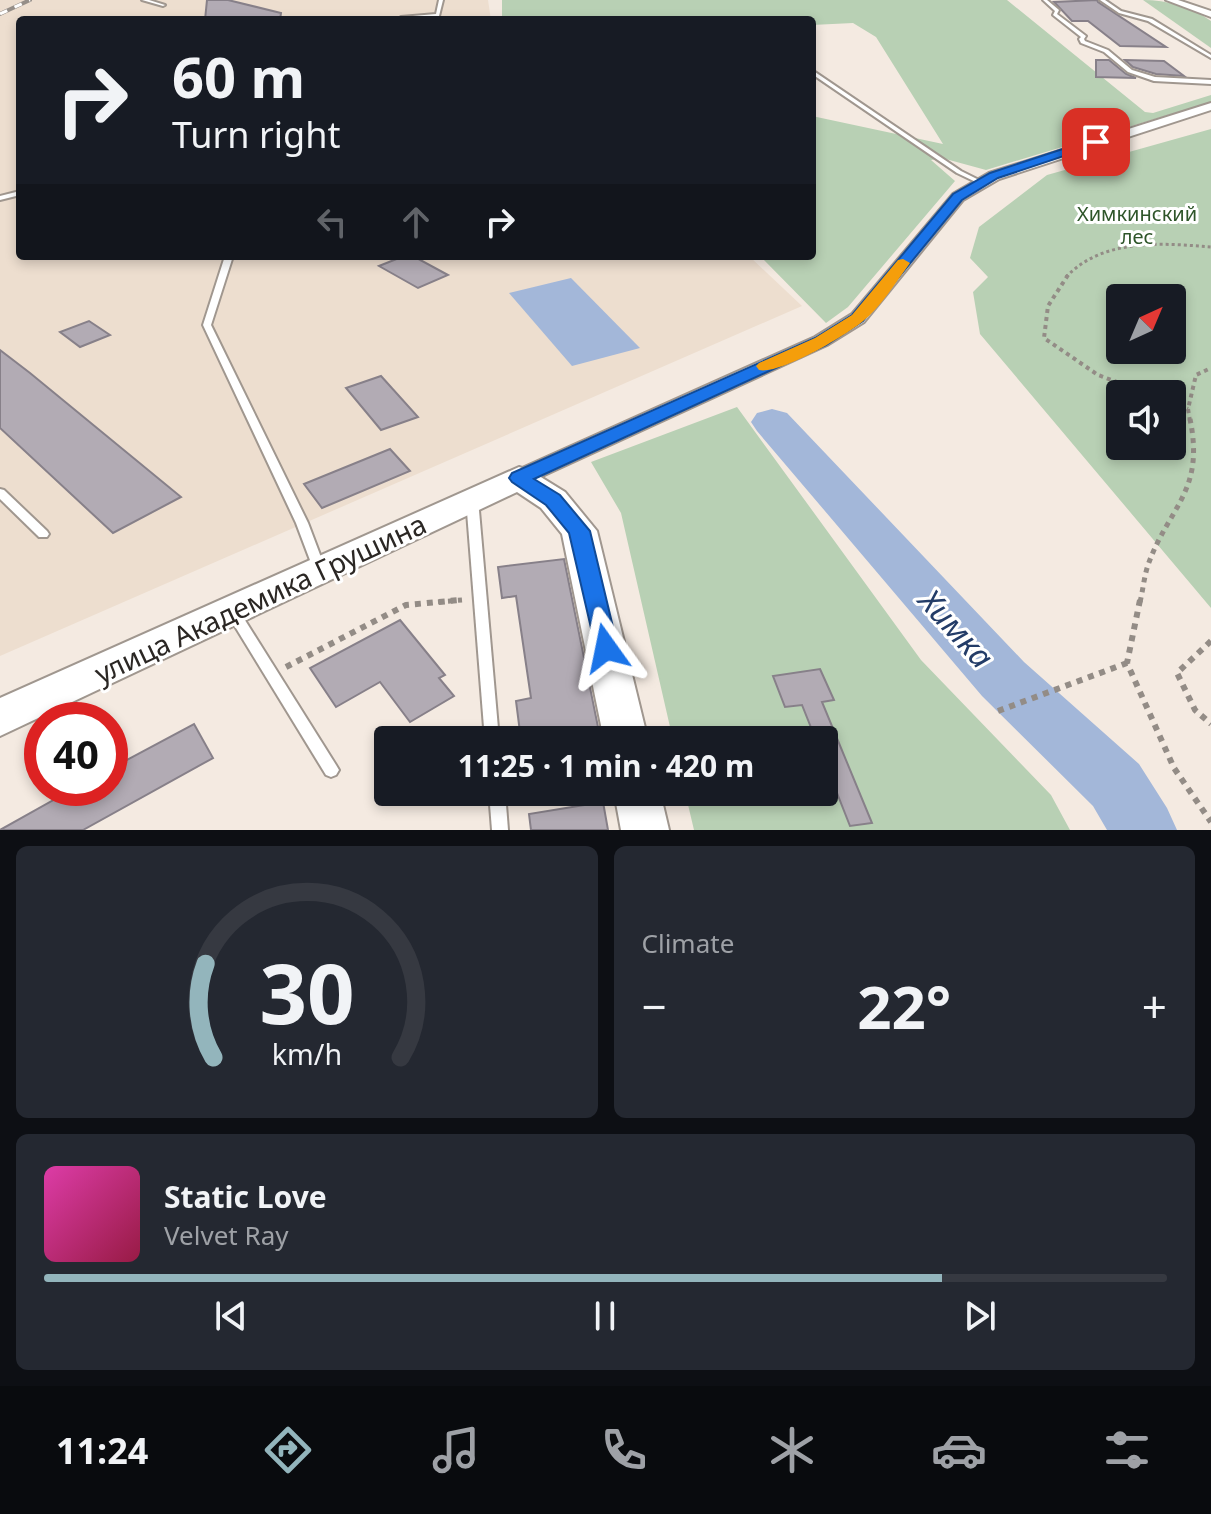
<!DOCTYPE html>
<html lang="en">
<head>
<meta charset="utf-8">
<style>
	body { margin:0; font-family:"Noto Sans",sans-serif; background:#242831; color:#f1f3f6; height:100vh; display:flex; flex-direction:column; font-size:30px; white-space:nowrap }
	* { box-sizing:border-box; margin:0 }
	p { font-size:26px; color:#9ea1a6 }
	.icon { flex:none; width:44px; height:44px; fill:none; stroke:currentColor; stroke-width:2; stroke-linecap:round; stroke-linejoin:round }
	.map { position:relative; height:830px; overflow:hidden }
	.side { display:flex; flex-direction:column; gap:16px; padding:16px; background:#0d0f14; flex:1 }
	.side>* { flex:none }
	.top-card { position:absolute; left:16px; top:16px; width:800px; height:244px; border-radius:8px; box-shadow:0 4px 12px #0003; background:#171b24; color:#f1f3f6; overflow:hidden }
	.needle { width:52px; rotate:44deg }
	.controls { position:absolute; left:1106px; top:284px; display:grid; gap:16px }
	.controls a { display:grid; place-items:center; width:80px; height:80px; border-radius:8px; background:#171b24; box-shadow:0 4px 12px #0003; font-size:40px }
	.speed { position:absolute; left:24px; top:702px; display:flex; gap:16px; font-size:40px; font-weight:700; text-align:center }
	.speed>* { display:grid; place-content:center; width:104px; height:104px; border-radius:50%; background:#171b24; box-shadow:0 4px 12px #0003; line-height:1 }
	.speed .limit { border:12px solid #d22; background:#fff; color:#111 }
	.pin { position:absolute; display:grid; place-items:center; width:68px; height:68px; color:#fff; margin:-34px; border-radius:16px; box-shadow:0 4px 12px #0006 }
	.me { position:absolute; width:88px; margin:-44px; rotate:348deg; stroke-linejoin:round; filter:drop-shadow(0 0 6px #0008) }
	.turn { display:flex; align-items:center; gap:28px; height:168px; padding:0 24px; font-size:36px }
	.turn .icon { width:104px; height:104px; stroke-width:2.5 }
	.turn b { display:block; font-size:56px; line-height:68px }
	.lanes { display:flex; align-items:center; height:76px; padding:0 24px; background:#0003; justify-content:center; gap:40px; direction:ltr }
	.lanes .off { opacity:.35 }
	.big { font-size:60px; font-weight:700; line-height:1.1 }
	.side .card { flex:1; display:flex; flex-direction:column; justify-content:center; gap:12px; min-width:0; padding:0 28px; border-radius:12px; background:#242831 }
	.side .dial { align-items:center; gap:0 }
	.dial svg { height:208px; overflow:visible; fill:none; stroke:#363941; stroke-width:7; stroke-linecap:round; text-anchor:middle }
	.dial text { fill:#f1f3f6; stroke:none }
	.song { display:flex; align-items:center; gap:24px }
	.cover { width:96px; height:96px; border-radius:12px; background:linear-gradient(135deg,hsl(320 70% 55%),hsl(340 70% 35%)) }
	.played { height:8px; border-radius:4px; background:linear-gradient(90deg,#93b5bc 80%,#363941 80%) }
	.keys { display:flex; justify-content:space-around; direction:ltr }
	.heat { display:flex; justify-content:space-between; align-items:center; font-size:44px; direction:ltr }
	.side .tiles { flex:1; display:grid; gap:16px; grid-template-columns:1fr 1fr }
	.card:last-child { grid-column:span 2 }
	.trip { position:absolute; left:374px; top:726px; width:464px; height:80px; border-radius:8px; background:#171b24; box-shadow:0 4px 12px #0003; font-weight:700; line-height:80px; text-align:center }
	.tabs { display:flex; height:128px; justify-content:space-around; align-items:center; background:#090b0e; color:#9ea1a6 }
	.tabs .icon { width:56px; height:56px }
	.tabs .on { color:#93b5bc }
	.tabs b { font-size:36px; color:#f1f3f6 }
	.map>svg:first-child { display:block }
	.built { fill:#eddecf }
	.green { fill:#b8d0b4; fill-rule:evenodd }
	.water { fill:#a3b7d9 }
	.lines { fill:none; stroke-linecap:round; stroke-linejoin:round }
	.river { fill:#a3b7d9; fill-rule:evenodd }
	.building { fill:#b2abb4; stroke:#878089; stroke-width:2 }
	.lane-casing { stroke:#a0978f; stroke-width:4 }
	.street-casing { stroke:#a0978f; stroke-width:4 }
	.secondary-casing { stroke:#a0978f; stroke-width:4 }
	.path-far3 { stroke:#938c86; stroke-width:3; stroke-dasharray:3 3; stroke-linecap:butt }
	.path-far2 { stroke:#938c86; stroke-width:4; stroke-dasharray:4 4; stroke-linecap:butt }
	.path-far1 { stroke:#938c86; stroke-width:5; stroke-dasharray:5 5; stroke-linecap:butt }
	.path { stroke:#938c86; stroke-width:6; stroke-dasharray:6 6; stroke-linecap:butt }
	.lane { fill:#fff; fill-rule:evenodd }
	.street { fill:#fff; fill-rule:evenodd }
	.secondary { fill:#fff; fill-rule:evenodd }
	.rail-casing { stroke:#958e88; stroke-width:4 }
	.rail { stroke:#fff; stroke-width:3; stroke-dasharray:8; stroke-linecap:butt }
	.route { fill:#1a73e8; stroke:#114b97; stroke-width:2 }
	.slow { fill:#f59e0b }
	.labels { text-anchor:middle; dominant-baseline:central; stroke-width:6; stroke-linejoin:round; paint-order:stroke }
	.far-park-label { font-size:20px; fill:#2e5529; stroke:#fff }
	.near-street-label { font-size:28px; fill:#2b2724; stroke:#fff }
	.near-water-label { font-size:32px; font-style:italic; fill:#233c68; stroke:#fff }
</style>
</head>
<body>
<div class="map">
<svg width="1211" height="830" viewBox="0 0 1211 830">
	<rect width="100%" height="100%" fill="#f4eae1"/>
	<!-- built -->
	<polygon class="built" points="0,0 488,0 491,20 20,20 20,256 749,256 802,306 0,656"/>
	<!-- green -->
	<g class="green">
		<polygon points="502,0 1007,0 1145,112 1153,113 1211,95 1211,102 986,170 942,158 931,160 955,181 848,307 826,323 760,256 812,256 812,116 943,144 876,37 853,23 812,25 812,20 502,20"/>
		<path d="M1143,0C1167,0 1191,7 1211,21V48Z"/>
		<path d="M1211,129V608L980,334L973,292L988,277L970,258L979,227L1047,175ZM1172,298V350H1120V298ZM1120,394H1172V446H1120Z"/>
		<polygon points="737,407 921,660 1051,795 1070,830 694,830 685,792 824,792 824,740 673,740 621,513 591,462"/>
	</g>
	<!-- water -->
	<polygon class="water" points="571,278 640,348 572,366 509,293"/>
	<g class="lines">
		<!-- river -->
		<polygon class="river" points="772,409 787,413 1024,662 1139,764 1167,808 1177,830 1107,830 1093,806 982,696 757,431 751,422 757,413"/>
	</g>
	<!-- building -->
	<g class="building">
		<polygon points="207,0 228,0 281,13 280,20 205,20"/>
		<polygon points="1097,0 1098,2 1166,47 1120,46 1088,21 1072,21 1054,2"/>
		<polygon points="1096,60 1109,60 1126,74 1136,78 1096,77"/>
		<polygon points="1125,60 1164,61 1184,76 1156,74 1133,67"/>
		<polygon points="404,256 413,256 448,275 418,288 379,266"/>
		<polygon points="89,321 110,335 80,347 60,332"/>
		<polygon points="0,350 30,373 181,497 113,533 0,428"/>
		<polygon points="381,376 418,417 381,430 346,388"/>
		<polygon points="390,449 410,471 322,508 304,484"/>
		<polygon points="564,559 599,732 549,740 521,740 516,701 531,698 516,596 502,598 498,567"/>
		<polygon points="400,620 445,675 439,678 454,696 410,722 380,682 336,707 310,668"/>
		<polygon points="820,669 834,700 822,702 872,823 850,826 824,760 824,740 816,740 802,705 785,707 773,676"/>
		<polygon points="194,724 213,758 83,830 0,830 75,788 110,788 110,769"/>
		<polygon points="603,802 608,830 531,830 529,814"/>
	</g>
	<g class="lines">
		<defs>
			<g id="lane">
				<polygon points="142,0 149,0 165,5 163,6"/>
				<polygon points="439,0 443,0 439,16 403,18 401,17 436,14"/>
				<polygon points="1043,0 1047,0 1059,10 1057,14 1086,36 1084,39 1085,41 1108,50 1132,70 1155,77 1211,80 1211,84 1154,81 1128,72 1104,52 1081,43 1079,39 1081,37 1053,15 1055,11"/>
				<polygon points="1100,0 1105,0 1121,11 1152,19 1211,55 1211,58 1148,21 1119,13"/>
				<polygon points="812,70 961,171 985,183 980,184 957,173 812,74"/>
				<polygon points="20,191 20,195 0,200 0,196"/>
				<polygon points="225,256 233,256 211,325 308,523 325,568 323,571 319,572 315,571 313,568 296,523 203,325"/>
				<polygon points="0,489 4,490 47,531 49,534 47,537 39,537 0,499"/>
				<polygon points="472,495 476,496 478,499 499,740 485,740 466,499 468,496"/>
				<polygon points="233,607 238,609 336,765 339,770 336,775 331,777 326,775 228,615 227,612 228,609"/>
				<polygon points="489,792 505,792 508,830 492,830"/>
			</g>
			<g id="street">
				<polygon points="1166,0 1178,0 1211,11 1211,17"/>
				<polygon points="1211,103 1211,110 999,179 963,200 864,322 827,345 527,483 511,483 508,478 511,473 815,337 852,314 953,194 989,173"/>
			</g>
			<g id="secondary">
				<polygon points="519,467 531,471 565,492 597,531 648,740 604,740 562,534 541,508 517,492 0,736 0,698"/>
				<polygon points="614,792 660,792 669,830 621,830"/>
			</g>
		</defs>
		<!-- lane casing -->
		<use href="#lane" class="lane-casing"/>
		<!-- street casing -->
		<use href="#street" class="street-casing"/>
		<!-- secondary casing -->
		<use href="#secondary" class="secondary-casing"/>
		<!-- path-far3 -->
		<path class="path-far3" d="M1066,277C1103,238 1162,243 1211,247"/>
		<!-- path-far2 -->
		<g class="path-far2">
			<polyline points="1068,275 1048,306 1044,338 1098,375 1149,394"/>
			<polyline points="1172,403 1188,409"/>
			<polyline points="1190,421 1188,409 1196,375 1211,368"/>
		</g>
		<!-- path-far1 -->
		<g class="path-far1">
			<polyline points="438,602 462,600"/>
			<path d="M1140,602C1143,590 1144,577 1148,565C1169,506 1205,492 1190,419"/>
		</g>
		<!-- path -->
		<g class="path">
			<polyline points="1140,600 1127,663 1174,768 1211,822"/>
			<polyline points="1211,641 1177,673 1195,710 1211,724"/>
			<polyline points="286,667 406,605 460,600"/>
			<polyline points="998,711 1127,663"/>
		</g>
		<!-- lane -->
		<use href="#lane" class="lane"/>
		<!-- street -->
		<use href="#street" class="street"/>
		<!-- secondary -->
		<use href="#secondary" class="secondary"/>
		<defs>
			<polyline id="rail" points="0,14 30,0"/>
		</defs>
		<!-- rail casing -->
		<use href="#rail" class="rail-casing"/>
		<!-- rail -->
		<use href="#rail" class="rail"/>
	</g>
	<!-- route -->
	<polygon class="route" points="1096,138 1101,142 1100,144 998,178 962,200 863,321 826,345 534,479 560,495 590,531 618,648 615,654 606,657 597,654 569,533 546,505 512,482 509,478 512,473 815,338 852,315 953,194 990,173"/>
	<!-- slow -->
	<path class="slow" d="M903,259L910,263C896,282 880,308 862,322C845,336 779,375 759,370L756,366L759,363L815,338L852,315L898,260Z"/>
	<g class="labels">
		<!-- far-park labels -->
		<g class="far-park-label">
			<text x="1137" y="213">Химкинский<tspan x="1137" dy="23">лес</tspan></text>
		</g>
		<!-- near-street labels -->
		<g class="near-street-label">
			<text transform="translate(260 598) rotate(-25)">улица Академика Грушина</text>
		</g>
		<!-- near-water labels -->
		<g class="near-water-label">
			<text transform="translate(957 628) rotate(48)">Химка</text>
		</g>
	</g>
</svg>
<div class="controls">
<a><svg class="needle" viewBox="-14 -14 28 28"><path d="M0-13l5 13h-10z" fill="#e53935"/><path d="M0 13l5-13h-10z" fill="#9ea1a6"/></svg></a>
<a><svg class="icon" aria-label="sound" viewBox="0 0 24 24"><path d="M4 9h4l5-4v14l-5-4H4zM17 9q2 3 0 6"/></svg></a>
</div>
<div class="speed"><div class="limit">40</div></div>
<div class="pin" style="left:1096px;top:142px;background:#d93025"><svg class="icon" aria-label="arrive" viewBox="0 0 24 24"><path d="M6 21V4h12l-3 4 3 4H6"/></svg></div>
<svg class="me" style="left:606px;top:648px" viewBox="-20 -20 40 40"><path d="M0-17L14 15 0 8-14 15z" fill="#1a73e8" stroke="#fff" stroke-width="4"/></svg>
<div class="trip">11:25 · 1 min · 420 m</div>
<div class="top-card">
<div class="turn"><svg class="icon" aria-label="right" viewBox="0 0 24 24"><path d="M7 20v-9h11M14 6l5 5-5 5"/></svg><div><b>60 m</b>Turn right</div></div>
<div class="lanes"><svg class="icon off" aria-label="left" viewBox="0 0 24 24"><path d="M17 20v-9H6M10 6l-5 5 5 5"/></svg><svg class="icon off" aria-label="ahead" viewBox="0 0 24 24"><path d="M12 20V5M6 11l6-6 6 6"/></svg><svg class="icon" aria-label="right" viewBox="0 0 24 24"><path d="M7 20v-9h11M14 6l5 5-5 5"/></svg></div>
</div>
</div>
<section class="side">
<div class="tiles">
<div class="card dial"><svg viewBox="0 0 100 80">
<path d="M14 69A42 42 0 1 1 86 69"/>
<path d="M14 69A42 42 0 0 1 11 33" stroke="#93b5bc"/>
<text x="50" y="56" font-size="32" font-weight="700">30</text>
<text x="50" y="72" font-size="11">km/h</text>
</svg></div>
<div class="card"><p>Climate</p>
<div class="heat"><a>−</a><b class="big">22°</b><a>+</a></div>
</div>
<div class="card">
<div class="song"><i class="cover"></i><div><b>Static Love</b><p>Velvet Ray</p></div></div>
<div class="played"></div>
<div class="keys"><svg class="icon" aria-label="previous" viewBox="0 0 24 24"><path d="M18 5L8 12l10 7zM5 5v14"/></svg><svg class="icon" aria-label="pause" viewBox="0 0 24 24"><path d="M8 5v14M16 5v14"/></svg><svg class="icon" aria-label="next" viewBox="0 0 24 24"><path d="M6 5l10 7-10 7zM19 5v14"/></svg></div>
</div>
</div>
</section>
<nav class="tabs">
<b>11:24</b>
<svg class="icon on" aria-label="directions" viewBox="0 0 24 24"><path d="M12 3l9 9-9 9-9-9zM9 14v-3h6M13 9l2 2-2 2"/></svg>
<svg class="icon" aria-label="music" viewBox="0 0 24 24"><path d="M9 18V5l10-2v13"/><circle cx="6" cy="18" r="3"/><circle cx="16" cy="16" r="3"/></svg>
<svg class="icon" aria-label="phone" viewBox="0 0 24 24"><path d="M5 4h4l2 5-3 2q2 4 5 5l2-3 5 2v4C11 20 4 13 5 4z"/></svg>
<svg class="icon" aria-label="climate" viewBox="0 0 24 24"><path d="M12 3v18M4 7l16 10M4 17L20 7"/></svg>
<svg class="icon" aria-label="car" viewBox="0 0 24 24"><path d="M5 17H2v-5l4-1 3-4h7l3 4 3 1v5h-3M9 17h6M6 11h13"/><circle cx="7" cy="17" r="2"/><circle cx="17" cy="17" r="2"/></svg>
<svg class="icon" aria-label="filters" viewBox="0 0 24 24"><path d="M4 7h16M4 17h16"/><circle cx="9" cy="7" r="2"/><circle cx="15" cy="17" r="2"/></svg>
</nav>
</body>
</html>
